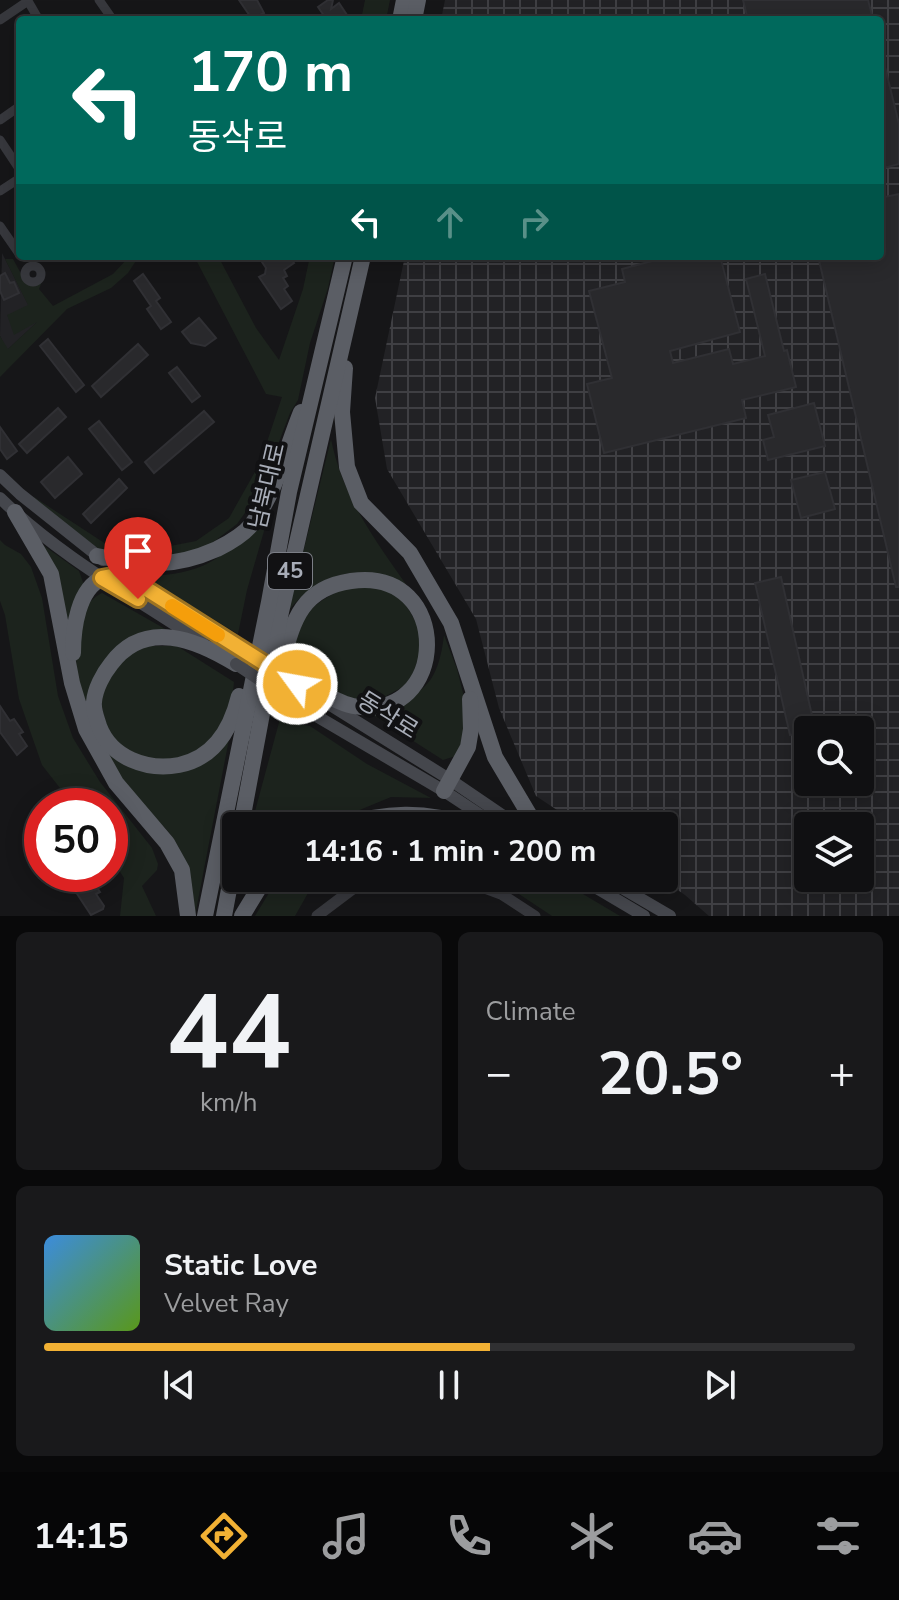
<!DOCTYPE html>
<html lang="en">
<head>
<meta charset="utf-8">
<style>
	body { margin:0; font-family:"Nunito Sans","Noto Sans KR",sans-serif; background:#19191b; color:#f1f3f6; height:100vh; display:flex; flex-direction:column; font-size:30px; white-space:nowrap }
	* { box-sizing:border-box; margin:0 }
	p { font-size:26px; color:#9c9d9f }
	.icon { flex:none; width:44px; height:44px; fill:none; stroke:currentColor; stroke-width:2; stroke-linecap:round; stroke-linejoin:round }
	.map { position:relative; height:916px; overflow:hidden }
	.side { display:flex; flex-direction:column; gap:16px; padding:16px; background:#09090a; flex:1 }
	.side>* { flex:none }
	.top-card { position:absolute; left:16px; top:16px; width:868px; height:244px; border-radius:8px; box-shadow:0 4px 20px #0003,0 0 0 2px #303032; background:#00695c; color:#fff; overflow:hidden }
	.fabs { position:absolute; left:794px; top:716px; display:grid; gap:16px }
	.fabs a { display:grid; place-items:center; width:80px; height:80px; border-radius:8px; background:#101012; box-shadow:0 4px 20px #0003,0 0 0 2px #303032; font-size:40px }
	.speed { position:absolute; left:24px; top:788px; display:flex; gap:16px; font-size:40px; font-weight:700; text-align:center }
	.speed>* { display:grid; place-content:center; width:104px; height:104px; border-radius:50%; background:#101012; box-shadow:0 4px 20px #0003,0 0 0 2px #303032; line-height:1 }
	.speed .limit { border:12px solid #d22; background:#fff; color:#111 }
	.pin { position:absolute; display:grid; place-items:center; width:68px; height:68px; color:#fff; margin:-82px -34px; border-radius:50% 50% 50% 0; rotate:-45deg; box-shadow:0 0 8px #0007 }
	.pin .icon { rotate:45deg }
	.me { position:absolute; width:88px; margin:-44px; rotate:302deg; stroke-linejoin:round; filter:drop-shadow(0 0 6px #0008) }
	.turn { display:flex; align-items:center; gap:28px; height:168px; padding:0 40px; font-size:36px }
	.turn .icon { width:104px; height:104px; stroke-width:2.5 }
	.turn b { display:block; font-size:56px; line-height:68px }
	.lanes { display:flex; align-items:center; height:76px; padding:0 40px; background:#0003; justify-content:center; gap:40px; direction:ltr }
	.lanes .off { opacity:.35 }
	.big { font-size:60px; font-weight:700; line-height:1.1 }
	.side .widget { flex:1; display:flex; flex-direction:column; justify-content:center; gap:12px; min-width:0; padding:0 28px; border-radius:12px; background:#19191b }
	.side .dial { align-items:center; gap:0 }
	.dial b { font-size:104px; line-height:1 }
	.song { display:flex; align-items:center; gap:24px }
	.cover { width:96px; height:96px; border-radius:12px; background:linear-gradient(135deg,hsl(210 70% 55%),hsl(90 70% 35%)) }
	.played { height:8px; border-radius:4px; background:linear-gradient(90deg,#f2b134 55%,#303032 55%) }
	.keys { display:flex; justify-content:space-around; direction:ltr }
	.heat { display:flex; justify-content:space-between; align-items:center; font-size:44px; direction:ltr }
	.side .tiles { flex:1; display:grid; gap:16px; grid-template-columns:1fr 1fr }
	.widget:last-child { grid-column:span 2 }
	.trip { position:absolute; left:222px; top:812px; width:456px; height:80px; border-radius:8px; background:#101012; box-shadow:0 4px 20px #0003,0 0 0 2px #303032; font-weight:700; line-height:80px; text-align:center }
	.dock { display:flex; height:128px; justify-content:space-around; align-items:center; background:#060607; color:#9c9d9f }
	.dock .icon { width:56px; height:56px }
	.dock .selected { color:#f2b134 }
	.dock b { font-size:36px; color:#f1f3f6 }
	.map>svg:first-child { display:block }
	.built { fill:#222225 }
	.industrial { fill:url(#industrial-grid); fill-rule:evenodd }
	.green { fill:#1c231d }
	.building { fill:#29292c; stroke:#303034; stroke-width:2 }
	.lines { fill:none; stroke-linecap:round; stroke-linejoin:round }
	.minor { stroke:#37383d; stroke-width:9 }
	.tertiary { stroke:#37383d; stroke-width:11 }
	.secondary { stroke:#45474d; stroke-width:12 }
	.trunk { stroke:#5b5e65; stroke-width:16 }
	.secondary-bridge { stroke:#45474d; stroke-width:12 }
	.route-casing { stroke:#9d7322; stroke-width:20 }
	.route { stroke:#f2b134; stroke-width:14 }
	.slow { stroke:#f59e0b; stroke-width:14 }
	.labels { text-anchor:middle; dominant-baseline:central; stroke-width:8; stroke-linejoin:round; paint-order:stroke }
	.shield { fill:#111113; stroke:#7b7e86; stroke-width:2 }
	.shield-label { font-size:22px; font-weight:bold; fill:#a8adb8 }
	.street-label { font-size:24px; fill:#a8adb8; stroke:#111113 }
</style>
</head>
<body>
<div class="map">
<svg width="899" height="916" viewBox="0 0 899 916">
	<defs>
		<pattern id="industrial-grid" width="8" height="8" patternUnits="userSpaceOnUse" patternTransform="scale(2)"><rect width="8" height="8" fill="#222225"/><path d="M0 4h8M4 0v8" fill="none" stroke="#3f3f43"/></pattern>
	</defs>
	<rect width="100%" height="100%" fill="#161618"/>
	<!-- built -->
	<polygon class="built" points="2,253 37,322 7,350 0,336"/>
	<!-- industrial -->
	<path class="industrial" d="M445,0H899V916H709L685,895L660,878H664V826H581L536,796L499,708L476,619L387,469L375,398L405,256H880V20H441ZM808,730H860V782H808ZM808,826H860V878H808Z"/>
	<!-- green -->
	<g class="green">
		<polygon points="365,0 390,0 386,20 361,20"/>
		<polygon points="130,256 139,256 128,273 111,288 67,309 0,377 0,336 8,349 37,322 14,335 7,315 28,305 5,259 13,259 25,281 37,283 43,279 39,289 53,306 113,274"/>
		<polygon points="194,256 218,256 256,328 279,360 303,289 310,256 335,256 328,288 310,343 298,400 290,413 260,492 237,524 203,550 158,559 99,549 33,501 34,497 109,546 144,551 196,541 229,518 260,463 282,397 266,394"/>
		<path d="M331,439C343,500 380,547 415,597C402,590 388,580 374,575C342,566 309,585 289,610Z"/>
		<path d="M273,500L247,590L238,634L142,576C213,576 231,551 273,500Z"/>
		<polygon points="0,540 5,545 21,554 31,567 42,598 58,696 73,738 100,782 152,848 158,864 157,870 142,886 156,916 120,916 124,878 110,856 110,806 74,806 42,765 19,699 5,615 0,601"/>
		<polygon points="43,545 79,571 84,585 69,629"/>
		<path d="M350,585C399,587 405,598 424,640L410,683L375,702L345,697L289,662C301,613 305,608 350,585Z"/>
		<path d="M102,593L174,634C166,635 157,634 149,636C106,644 79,689 96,729C101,740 112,757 122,763C136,772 155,772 170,771C202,768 212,759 230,734L195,916C193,888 188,858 171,835C163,824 150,815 141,804C103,759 70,699 77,638C79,620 84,602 102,593Z"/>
		<path d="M444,635L457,669L467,709L459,755L443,760L365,710C416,697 437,694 444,635Z"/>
		<polygon points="147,646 177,646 234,682 231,710 214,739 199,751 181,759 158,763 133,756 108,735 100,698 118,661"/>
		<polygon points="281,715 294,723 310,726 367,764 431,798 391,797 321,826 251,826"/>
		<polygon points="278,878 352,878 308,893 295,916 255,916"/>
		<polygon points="495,878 556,878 620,916 552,916"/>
	</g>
	<!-- building -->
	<g class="building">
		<polygon points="239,0 257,0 264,13 252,19"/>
		<polygon points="328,0 333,0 331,9 339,3 347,15 340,20 327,20 318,7"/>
		<polygon points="743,0 868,0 873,20 748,20"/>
		<polygon points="880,59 883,59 899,124 899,164 880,169"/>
		<polygon points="899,194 899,587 896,587 818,256 880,256 880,198"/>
		<polygon points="270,256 289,256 294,263 284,270 287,276 283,278 288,286 284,289 292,301 281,309 259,277 265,274 266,268 262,262"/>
		<polygon points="671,256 720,256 740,332 670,351 673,363 729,349 733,364 765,356 746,279 765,274 784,351 787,350 796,387 742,400 746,418 604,453 587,384 612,378 589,291 625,282 622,269"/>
		<polygon points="5,273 10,283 14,282 19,293 4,300 0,291 0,276"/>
		<polygon points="143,274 160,298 156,301 171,322 161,329 147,309 151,306 134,281"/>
		<polygon points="199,318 216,338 205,346 191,343 182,332"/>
		<polygon points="48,339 84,385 76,392 40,346"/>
		<polygon points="138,344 148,355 101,397 92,386"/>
		<polygon points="177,367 200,396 192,402 169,373"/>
		<polygon points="814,403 825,446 768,460 763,440 774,437 768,415"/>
		<polygon points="58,408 66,417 27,453 19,444"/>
		<polygon points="204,411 214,422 154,473 145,462"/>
		<polygon points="99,421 132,462 122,470 89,429"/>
		<polygon points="0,427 17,451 7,459 0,449"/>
		<polygon points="68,457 82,474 55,498 41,482"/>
		<polygon points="825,472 835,509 801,518 791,480"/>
		<polygon points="119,479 127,488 91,523 83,514"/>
		<polygon points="781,577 815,729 790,735 755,583"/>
		<polygon points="0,706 10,721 14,719 23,732 19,734 27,746 17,755 0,732"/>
		<polygon points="64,874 83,874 87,880 91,878 100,892 96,894 104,906 103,909 91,915"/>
	</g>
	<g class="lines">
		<!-- minor -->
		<g class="minor">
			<polyline points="99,0 113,20"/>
			<polyline points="0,20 28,1 39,20"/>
			<polyline points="0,120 20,106"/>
			<polyline points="0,140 20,170"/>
			<polyline points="0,191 20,178"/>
			<polyline points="0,226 20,255"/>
			<circle cx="33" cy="274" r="8"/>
		</g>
		<!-- tertiary -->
		<g class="tertiary">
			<polyline points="458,878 501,894 535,916"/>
			<polyline points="317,916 354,888 381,878"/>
		</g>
		<!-- secondary -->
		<g class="secondary">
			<polyline points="0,475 20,494 103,560"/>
			<path d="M0,498C59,556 134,597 203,643"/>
			<polyline points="118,571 240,649"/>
			<polyline points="327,703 449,779 518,826"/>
			<polyline points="296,704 444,791 497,826"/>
			<polyline points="580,878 644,916"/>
			<polyline points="605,878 670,916"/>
		</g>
		<!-- trunk -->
		<g class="trunk">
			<polyline points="400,20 404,0"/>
			<polyline points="414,20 418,0"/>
			<polyline points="345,368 342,412 347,467 361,503 410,553 451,623 495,757 536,826"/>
			<polyline points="15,512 51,574 72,683 86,729 116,783 167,843 182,870 188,916"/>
			<path d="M97,556C145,565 172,569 217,549C229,543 244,534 252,524C276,492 286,449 301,412"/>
			<path d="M73,653C73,629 78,588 103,578C109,575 117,575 123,574"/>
			<path d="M236,664C197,640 145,618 111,664C103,674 95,689 94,702C93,710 97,719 99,726C111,758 147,771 179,765C214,758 231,729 239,696"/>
			<path d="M279,673C292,628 296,589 351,581C454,566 450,725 353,706C334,702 316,688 299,679"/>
			<polyline points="444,791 468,747 471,729 470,699"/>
			<polyline points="241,826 281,612 363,256"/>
			<path d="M344,826C382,812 428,810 466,826"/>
			<polyline points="205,916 269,602 289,492 345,256"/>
			<polyline points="224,916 236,852"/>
			<polyline points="242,916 265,878"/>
		</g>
		<!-- secondary-bridge -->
		<g class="secondary-bridge">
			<polyline points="240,649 297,684"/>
			<polyline points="236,664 296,704"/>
		</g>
	</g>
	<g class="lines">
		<defs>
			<polyline id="route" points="138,599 102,578 123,574 297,684"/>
		</defs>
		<!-- route casing -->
		<use href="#route" class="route-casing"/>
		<!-- route -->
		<use href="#route" class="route"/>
		<!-- slow -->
		<polyline class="slow" points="172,606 218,635"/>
	</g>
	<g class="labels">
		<!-- shield labels -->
		<rect class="shield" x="268" y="553" width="44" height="36" rx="6"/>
		<g class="shield-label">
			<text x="290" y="571">45</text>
		</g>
		<!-- street labels -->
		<g class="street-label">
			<text transform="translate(267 486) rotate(-77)">남북대로</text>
			<text transform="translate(388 715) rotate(32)">동삭로</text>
		</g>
	</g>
</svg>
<div class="fabs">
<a><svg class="icon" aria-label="search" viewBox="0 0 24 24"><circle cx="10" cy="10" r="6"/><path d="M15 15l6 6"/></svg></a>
<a><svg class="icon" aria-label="layers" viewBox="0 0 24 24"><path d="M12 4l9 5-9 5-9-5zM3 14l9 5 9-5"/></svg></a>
</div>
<div class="speed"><div class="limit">50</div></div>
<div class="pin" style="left:138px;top:599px;background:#d93025"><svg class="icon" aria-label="arrive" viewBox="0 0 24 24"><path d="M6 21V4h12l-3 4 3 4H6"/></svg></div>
<svg class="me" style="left:297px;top:684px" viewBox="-20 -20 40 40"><circle r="17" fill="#f2b134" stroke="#fff" stroke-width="3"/><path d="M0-11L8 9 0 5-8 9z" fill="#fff"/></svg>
<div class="trip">14:16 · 1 min · 200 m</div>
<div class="top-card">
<div class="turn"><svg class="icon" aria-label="left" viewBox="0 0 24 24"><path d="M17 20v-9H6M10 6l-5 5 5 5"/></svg><div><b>170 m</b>동삭로</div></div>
<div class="lanes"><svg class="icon" aria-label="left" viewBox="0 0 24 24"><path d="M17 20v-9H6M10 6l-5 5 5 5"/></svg><svg class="icon off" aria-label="ahead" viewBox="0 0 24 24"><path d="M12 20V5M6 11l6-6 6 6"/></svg><svg class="icon off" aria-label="right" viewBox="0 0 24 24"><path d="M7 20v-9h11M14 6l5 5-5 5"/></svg></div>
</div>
</div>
<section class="side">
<div class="tiles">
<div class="widget dial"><b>44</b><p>km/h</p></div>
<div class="widget"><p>Climate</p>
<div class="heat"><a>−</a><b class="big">20.5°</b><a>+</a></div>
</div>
<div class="widget">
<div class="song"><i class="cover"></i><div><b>Static Love</b><p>Velvet Ray</p></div></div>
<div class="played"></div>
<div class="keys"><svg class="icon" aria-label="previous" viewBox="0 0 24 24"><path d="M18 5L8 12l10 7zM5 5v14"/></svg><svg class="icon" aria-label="pause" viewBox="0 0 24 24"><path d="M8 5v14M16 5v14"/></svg><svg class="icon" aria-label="next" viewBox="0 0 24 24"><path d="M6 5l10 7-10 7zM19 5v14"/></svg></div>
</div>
</div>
</section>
<nav class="dock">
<b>14:15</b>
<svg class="icon selected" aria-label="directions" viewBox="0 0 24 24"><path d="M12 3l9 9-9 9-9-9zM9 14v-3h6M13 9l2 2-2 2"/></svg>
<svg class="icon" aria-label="music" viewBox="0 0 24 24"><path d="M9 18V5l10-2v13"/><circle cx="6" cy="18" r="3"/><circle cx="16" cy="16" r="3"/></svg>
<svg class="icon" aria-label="phone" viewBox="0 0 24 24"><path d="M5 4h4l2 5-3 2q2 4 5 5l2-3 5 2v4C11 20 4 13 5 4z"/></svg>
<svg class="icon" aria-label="climate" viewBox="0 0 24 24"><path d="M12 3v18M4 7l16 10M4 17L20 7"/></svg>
<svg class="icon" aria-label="car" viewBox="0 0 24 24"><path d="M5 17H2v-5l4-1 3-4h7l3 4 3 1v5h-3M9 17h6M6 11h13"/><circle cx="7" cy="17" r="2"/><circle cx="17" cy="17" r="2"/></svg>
<svg class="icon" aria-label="filters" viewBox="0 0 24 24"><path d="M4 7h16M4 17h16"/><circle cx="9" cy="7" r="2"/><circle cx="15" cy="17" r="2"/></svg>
</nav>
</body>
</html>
